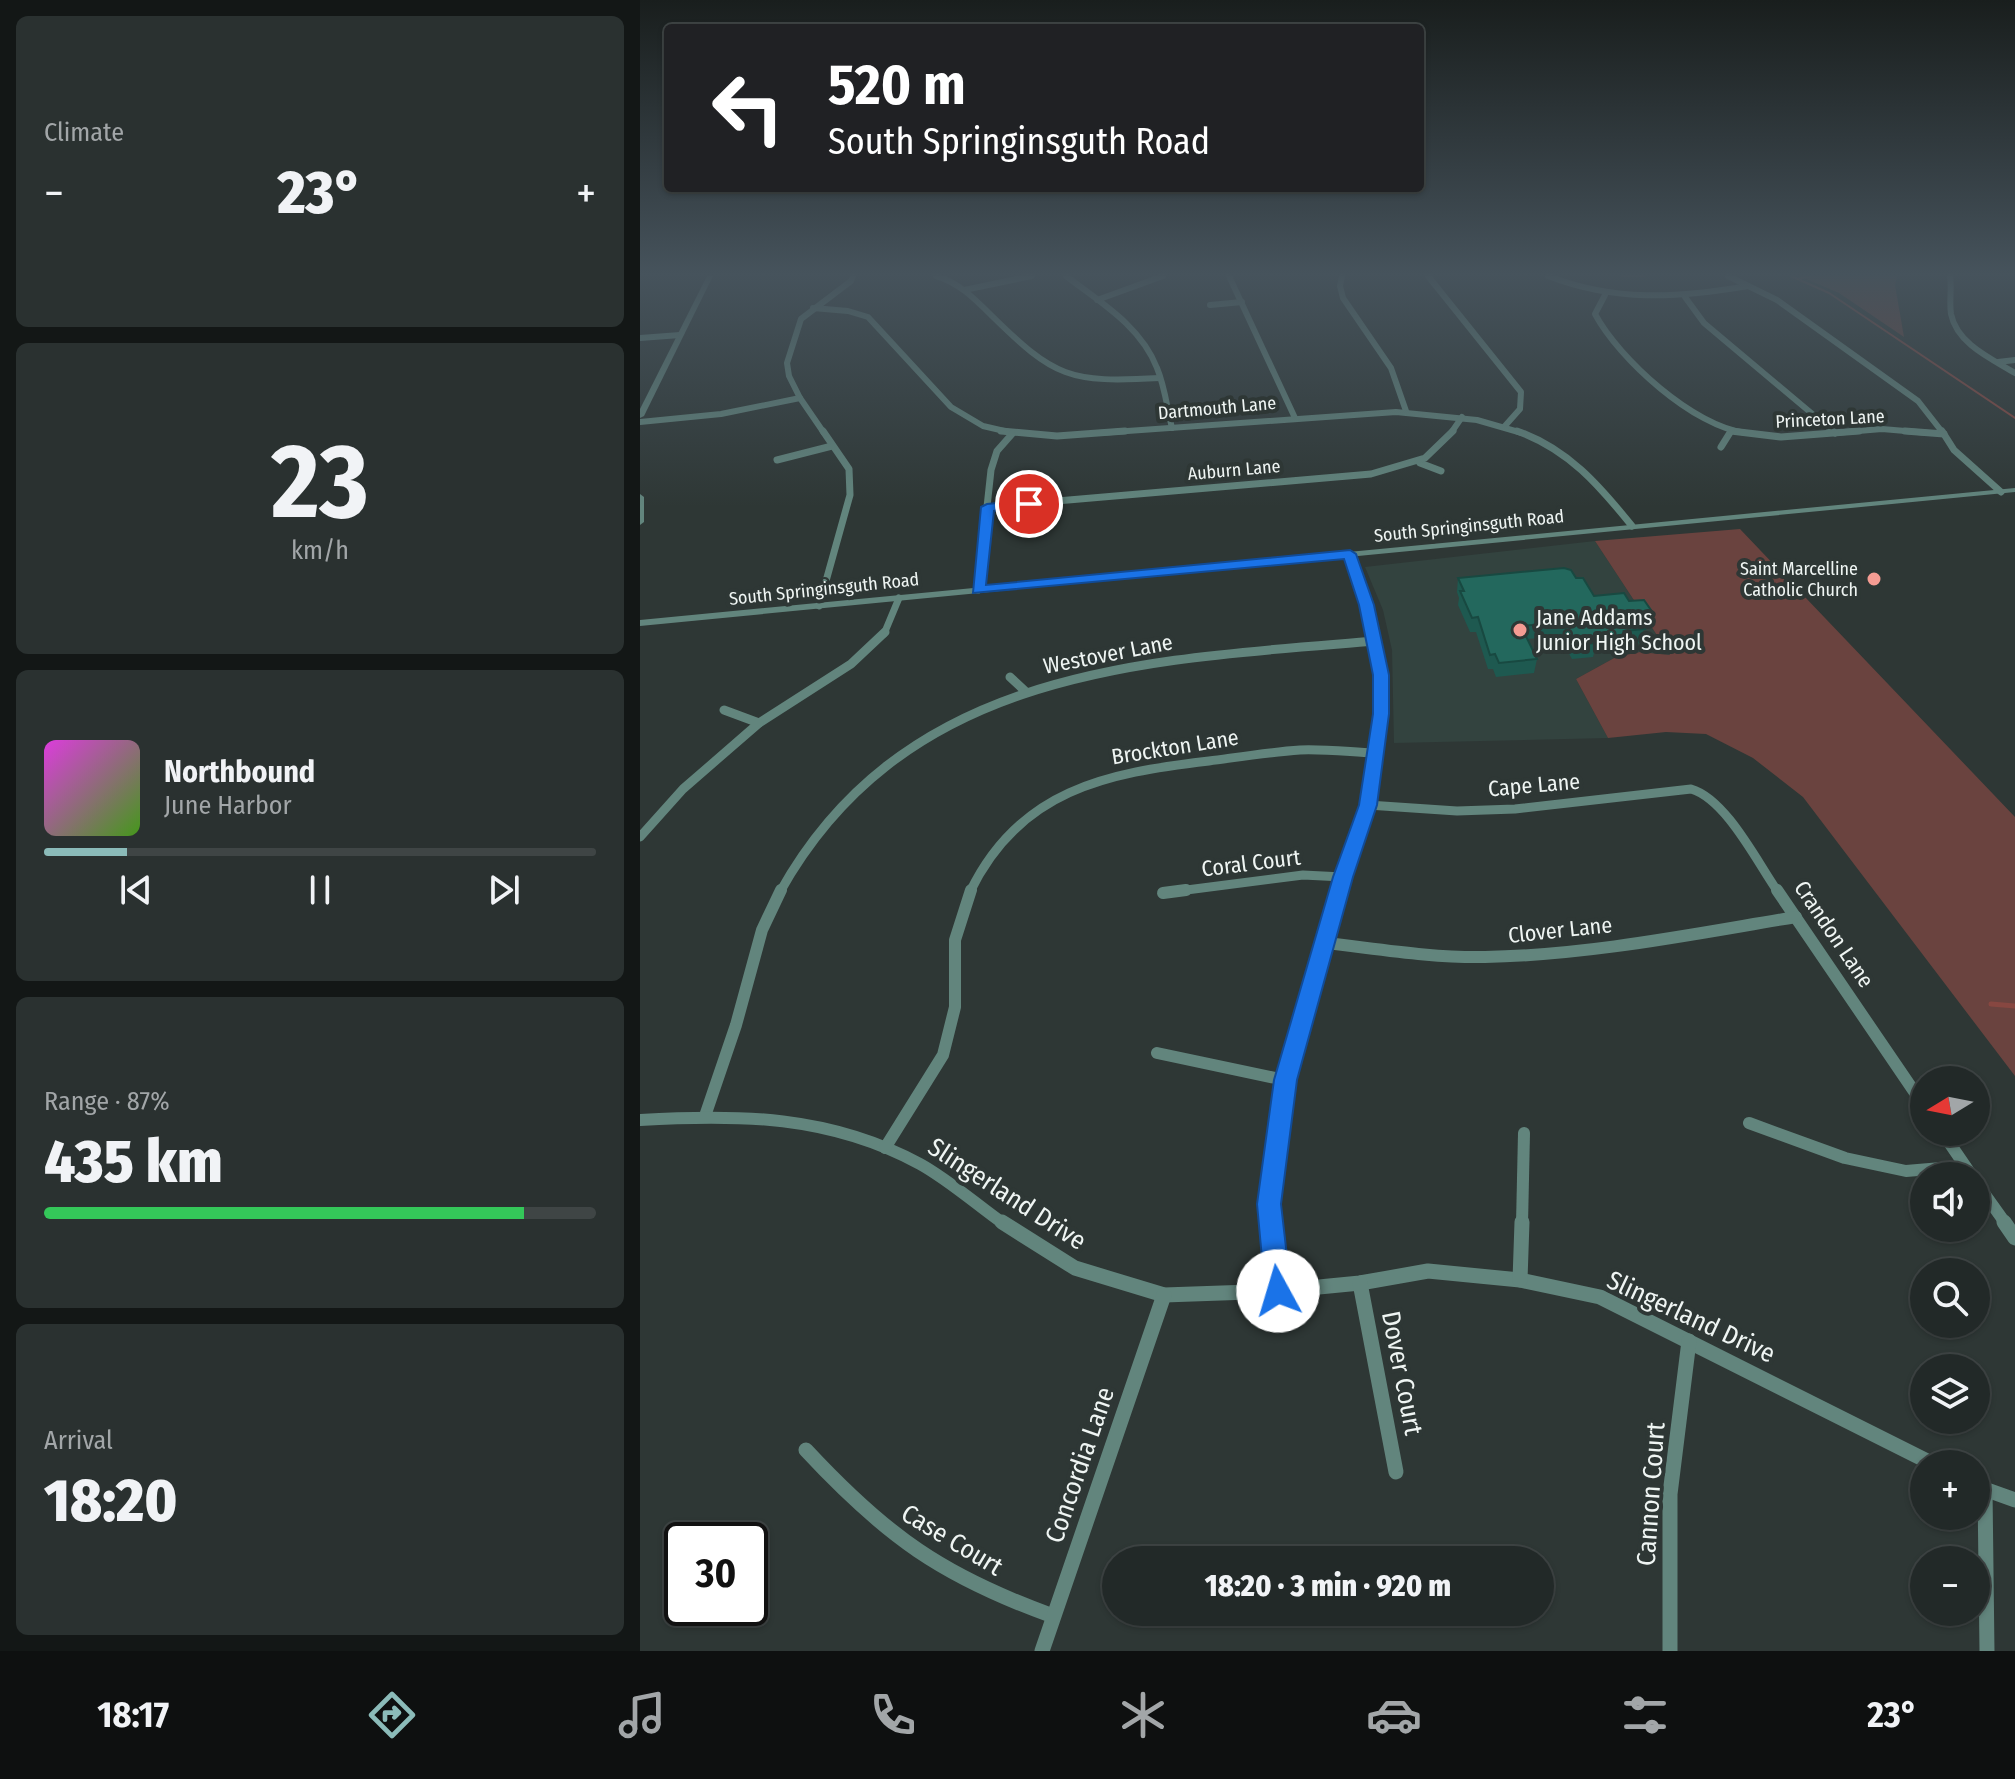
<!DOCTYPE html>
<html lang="en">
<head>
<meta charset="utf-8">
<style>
	body { margin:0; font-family:"Fira Sans Condensed",sans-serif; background:#2a3130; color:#f1f3f6; height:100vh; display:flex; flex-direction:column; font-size:30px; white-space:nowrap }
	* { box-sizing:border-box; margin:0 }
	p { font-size:26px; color:#a2a6a8 }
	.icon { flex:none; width:44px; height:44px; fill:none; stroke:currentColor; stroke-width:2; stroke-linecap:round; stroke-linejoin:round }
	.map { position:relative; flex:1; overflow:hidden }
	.details { display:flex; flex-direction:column; gap:16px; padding:16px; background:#131716; width:640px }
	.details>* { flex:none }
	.banner { position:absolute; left:24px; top:24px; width:760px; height:168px; border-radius:8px; box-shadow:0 2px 6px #0004,0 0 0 2px #3f4545; background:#202124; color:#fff; overflow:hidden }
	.needle { width:52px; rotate:260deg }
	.fabs { position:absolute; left:1270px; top:1066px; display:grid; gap:16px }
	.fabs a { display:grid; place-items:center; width:80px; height:80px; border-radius:50%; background:#222928; box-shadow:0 2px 6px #0004,0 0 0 2px #3f4545; font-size:40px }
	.speed { position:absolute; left:24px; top:1522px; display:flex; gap:16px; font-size:40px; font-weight:700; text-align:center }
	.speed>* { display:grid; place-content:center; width:104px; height:104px; border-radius:50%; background:#222928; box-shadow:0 2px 6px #0004,0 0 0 2px #3f4545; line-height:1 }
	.speed .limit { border:4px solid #111; border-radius:12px; background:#fff; color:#111 }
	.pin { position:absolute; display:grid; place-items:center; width:68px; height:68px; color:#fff; margin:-34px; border:4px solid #fff; border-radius:50%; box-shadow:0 2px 8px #0007 }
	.me { position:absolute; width:88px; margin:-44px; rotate:354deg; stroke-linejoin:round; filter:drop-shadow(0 0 6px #0008) }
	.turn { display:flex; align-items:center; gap:28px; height:168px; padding:0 32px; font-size:36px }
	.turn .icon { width:104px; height:104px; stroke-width:2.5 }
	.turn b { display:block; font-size:56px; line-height:68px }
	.big { font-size:60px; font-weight:800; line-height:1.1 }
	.details .tile { flex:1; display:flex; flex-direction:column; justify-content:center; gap:12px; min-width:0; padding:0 28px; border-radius:12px; background:#2a3130 }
	.details .dial { align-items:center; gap:0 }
	.dial b { font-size:104px; line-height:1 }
	.song { display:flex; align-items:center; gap:24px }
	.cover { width:96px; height:96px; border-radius:12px; background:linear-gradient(135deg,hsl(300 70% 55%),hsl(100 70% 35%)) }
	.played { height:8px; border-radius:4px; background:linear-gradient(90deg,#8bbbb9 15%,#3f4545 15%) }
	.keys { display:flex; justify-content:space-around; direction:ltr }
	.heat { display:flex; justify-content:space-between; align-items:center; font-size:44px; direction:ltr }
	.charge { height:12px; border-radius:6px; background:linear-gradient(90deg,#34c759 87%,#3f4545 0) }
	.trip { position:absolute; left:462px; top:1546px; width:452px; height:80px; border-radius:40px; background:#222928; box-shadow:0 2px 6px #0004,0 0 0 2px #3f4545; font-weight:800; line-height:80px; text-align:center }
	.menu { display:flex; height:128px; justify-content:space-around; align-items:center; background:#0e1010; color:#a2a6a8 }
	.menu .icon { width:56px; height:56px }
	.menu .current { color:#8bbbb9 }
	.menu b { font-size:36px; color:#f1f3f6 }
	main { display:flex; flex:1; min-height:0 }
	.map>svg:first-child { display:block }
	.built { fill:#33433f }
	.green { fill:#6a433f }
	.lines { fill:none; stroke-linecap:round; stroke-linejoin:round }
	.stream-far1 { stroke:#874741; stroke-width:2 }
	.stream { stroke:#874741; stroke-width:5 }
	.minor-far4 { stroke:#62857d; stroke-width:6 }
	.minor-far3 { stroke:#62857d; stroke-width:7 }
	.minor-far2 { stroke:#62857d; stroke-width:9 }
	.minor-far1 { stroke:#62857d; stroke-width:12 }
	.minor { stroke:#62857d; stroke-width:15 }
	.tertiary { fill:#62857d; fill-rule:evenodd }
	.wall { fill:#1e5950 }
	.building { fill:#23685d; stroke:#184941; stroke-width:2 }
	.route { fill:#1a73e8; stroke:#114b97; stroke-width:2 }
	.poi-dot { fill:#f59c93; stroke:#2e3735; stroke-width:3 }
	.labels { text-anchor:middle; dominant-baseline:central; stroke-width:8; stroke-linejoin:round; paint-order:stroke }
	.far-street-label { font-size:18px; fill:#eff5f3; stroke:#2e3735 }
	.far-poi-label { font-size:18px; fill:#eff5f3; stroke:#2e3735; text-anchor:end }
	.poi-label { font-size:22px; fill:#eff5f3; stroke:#2e3735; text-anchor:start }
	.street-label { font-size:22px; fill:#eff5f3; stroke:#2e3735 }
	.near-street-label { font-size:26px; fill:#eff5f3; stroke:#2e3735 }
</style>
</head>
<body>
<main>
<section class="details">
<div class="tile"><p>Climate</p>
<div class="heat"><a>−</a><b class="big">23°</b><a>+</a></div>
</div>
<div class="tile dial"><b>23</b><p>km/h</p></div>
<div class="tile">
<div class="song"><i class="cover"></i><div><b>Northbound</b><p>June Harbor</p></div></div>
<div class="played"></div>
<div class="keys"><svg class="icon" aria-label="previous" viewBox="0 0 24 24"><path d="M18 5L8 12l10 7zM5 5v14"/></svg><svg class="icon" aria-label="pause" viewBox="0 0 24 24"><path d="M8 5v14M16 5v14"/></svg><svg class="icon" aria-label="next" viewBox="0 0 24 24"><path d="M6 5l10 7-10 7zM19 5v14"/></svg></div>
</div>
<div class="tile"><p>Range · 87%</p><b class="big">435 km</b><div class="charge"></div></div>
<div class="tile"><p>Arrival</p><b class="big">18:20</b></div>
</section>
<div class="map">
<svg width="1375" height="1651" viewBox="0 0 1375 1651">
	<rect width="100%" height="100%" fill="#2e3735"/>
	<!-- built -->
	<polygon class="built" points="955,541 1030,655 1000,652 976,657 936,679 968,738 754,743 752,650 743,610 725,567"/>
	<!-- green -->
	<g class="green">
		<polygon points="1159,276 1257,276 1255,285 1264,337 1199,293"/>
		<polygon points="1100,529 1375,817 1375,1076 1163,797 1113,758 1066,734 1026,732 968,738 936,679 976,657 1000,652 1030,655 955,541"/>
	</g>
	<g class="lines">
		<!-- stream-far1 -->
		<g class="stream-far1">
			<polyline points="982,276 1004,276"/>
			<polyline points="1151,276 1189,293 1375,418"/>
			<polyline points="1158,279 1171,276"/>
		</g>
		<!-- stream -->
		<polyline class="stream" points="1351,1004 1375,1006"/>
		<!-- minor-far4 -->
		<g class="minor-far4">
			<path d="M296,276C318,282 335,299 351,315C415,378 429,383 520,378"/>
			<path d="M426,276C460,302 501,326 517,368C525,387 527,408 532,428"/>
			<polyline points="589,276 655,418"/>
			<polyline points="702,276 700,286 703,298 751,368 766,411"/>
			<polyline points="788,276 881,392 880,409 864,427"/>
			<path d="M908,276C975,302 1038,298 1108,286"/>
			<polyline points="1088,276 1137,300 1278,401 1303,433"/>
			<path d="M1310,276C1312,289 1309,302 1311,314C1317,344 1352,359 1375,373"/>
			<polyline points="324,290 392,276"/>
			<path d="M965,295L955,314C979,359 1054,427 1106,433"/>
			<polyline points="1045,297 1064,323 1195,433"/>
			<polyline points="457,300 523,276"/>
			<polyline points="570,305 602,302"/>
			<polyline points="173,308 208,311 228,317 311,407 343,426 373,433"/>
			<polyline points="0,338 40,335"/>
			<polyline points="1358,362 1375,360"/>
			<polyline points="0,422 81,414 160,398"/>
			<polyline points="184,433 160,398 149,376 147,363 161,319 211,281 213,276"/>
			<polyline points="459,433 756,412 837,420 882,433"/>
			<polyline points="811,433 822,417"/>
			<polyline points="1194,433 1242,429 1289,433"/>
		</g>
		<!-- minor-far3 -->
		<g class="minor-far3">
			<polyline points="361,431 417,436 485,431"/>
			<path d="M877,431C928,449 959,485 992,526"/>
			<polyline points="1091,431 1141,437 1219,431"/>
			<polyline points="1192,431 1195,433"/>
			<polyline points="1265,431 1304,434"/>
			<polyline points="1302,431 1314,450 1361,492"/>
			<polyline points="1081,447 1091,431"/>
			<polyline points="137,460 192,446"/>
			<polyline points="780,463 801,471"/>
			<polyline points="347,507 731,474 785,458 813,431"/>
			<polyline points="710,554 734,634"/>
			<polyline points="338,590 351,470 357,451 372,434"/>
			<polyline points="179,606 210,495 209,469 183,431"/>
			<polyline points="244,634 259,598"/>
		</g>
		<!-- minor-far2 -->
		<g class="minor-far2">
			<polyline points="370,677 385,691"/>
			<polyline points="119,723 211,664 245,632"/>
			<path d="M728,805L817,811L875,809L1051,789C1086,799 1117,862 1138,892"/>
			<polyline points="0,837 43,789 119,723 84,710"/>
			<path d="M140,892C266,666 508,660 736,641"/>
			<path d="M330,892C379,790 466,773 569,761C599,757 630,752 660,750C685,749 710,752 734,753"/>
			<polyline points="531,892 663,875 703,877"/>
			<path d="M699,892C707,862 722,834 728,804C740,750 749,685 733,632"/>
		</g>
		<!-- minor-far1 -->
		<g class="minor-far1">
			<polyline points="1137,890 1284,1106"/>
			<polyline points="523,893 546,890"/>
			<path d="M686,943C739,949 792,958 845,957C950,955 1053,934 1156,917"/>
			<polyline points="517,1053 645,1080"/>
			<polyline points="65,1116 96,1025 122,930 141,890"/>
			<path d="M0,1120C98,1114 190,1115 280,1164C309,1180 337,1205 364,1224"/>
			<polyline points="1109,1123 1205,1158 1266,1171 1325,1166"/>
			<polyline points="1302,1132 1332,1176"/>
			<polyline points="245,1148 303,1055 315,1007 315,940 331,890"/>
			<polyline points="1336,1182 1366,1224"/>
			<polyline points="631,1224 629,1204 645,1080 699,890"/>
			<polyline points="882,1224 884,1133"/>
		</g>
		<!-- minor -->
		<g class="minor">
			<polyline points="362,1222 435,1268 524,1295 638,1291 720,1283 788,1271 880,1280 960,1297 1293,1464"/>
			<polyline points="631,1222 638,1291"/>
			<polyline points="1364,1222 1375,1238"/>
			<polyline points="880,1280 882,1222"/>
			<polyline points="720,1283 756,1472"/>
			<path d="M166,1450C246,1536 302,1576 413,1616"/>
			<polyline points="1336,1486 1375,1500"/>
			<polyline points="1345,1490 1347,1651"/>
			<polyline points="402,1651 524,1295"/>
			<polyline points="1030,1651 1030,1494 1049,1341"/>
		</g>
		<!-- tertiary -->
		<g class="tertiary">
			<polygon points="67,276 73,276 4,416 0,418 0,409"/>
			<polygon points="1375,488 1375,492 0,626 0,620"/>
			<polygon points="0,494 4,497 4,522 0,525"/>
		</g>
	</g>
	<!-- wall -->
	<polygon class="wall" points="818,578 936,578 954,596 989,601 1013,613 1008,628 1004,628 1001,643 984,645 983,650 954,653 953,657 932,659 919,636 888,639 897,659 894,673 856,677 853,669 848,669 836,632 830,632 818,605 819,598 817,592"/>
	<!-- building -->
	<polygon class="building" points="924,568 931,570 936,578 943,578 954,596 984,593 989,601 1004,600 1013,613 996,615 1005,629 984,631 987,636 955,639 957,643 935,645 922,622 881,626 897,659 859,663 855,654 850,655 838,617 832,618 820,591 824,591 818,578"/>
	<!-- sky -->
	<linearGradient id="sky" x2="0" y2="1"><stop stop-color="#191e1d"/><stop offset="0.54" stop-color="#46535c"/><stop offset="1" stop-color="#46535c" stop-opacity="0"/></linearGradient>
	<rect width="1375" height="507" fill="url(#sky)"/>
	<!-- route -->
	<polygon class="route" points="389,500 396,504 394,506 354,511 346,585 710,550 716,554 734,605 749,675 749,714 737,805 713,877 657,1080 641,1204 651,1291 647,1300 638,1304 629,1300 625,1291 617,1204 634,1080 693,877 719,805 733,714 733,675 719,605 704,559 333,593 341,507 347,504"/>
	<!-- markers -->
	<g class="poi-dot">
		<circle cx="1234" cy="579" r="8"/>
		<circle cx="880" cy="630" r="8"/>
	</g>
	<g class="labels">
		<!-- far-street labels -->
		<g class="far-street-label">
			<text transform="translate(577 408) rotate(-5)">Dartmouth Lane</text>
			<text transform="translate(1190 419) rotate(-3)">Princeton Lane</text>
			<text transform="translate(594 470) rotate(-5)">Auburn Lane</text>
			<text transform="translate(829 526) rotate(-6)">South Springinsguth Road</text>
			<text transform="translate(184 589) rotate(-6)">South Springinsguth Road</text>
		</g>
		<!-- far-poi labels -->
		<g class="far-poi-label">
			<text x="1218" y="569">Saint Marcelline<tspan x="1218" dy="21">Catholic Church</tspan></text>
		</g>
		<!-- poi labels -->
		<g class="poi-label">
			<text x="896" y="617">Jane Addams<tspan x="896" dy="25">Junior High School</tspan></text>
		</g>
		<!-- street labels -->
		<g class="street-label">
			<text transform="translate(468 654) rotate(-11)">Westover Lane</text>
			<text transform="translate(535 747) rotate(-9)">Brockton Lane</text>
			<text transform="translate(894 785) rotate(-5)">Cape Lane</text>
			<text transform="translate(611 863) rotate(-7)">Coral Court</text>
			<text transform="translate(920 930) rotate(-6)">Clover Lane</text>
			<text transform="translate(1194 934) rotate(56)">Crandon Lane</text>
		</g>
		<!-- near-street labels -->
		<g class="near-street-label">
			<text transform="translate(367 1194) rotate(33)">Slingerland Drive</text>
			<text transform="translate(1051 1317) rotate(25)">Slingerland Drive</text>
			<text transform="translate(762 1373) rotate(79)">Dover Court</text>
			<text transform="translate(440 1465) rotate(-71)">Concordia Lane</text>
			<text transform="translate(1011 1494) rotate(-86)">Cannon Court</text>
			<text transform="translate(312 1540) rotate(31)">Case Court</text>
		</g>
	</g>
</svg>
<div class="fabs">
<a><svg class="needle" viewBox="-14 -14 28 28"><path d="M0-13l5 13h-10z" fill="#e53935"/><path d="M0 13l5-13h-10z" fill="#a2a6a8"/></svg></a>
<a><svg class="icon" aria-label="sound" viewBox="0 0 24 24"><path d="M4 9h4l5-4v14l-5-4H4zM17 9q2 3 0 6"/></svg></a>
<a><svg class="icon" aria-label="search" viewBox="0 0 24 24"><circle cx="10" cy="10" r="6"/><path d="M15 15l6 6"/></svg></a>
<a><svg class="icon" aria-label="layers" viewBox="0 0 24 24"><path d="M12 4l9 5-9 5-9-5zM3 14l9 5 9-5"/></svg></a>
<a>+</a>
<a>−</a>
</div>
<div class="speed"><div class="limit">30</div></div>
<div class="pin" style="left:389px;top:504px;background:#d93025"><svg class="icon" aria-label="arrive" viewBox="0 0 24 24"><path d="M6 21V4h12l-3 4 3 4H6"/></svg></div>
<svg class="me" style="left:638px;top:1291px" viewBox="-20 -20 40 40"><circle r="19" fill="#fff"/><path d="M0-13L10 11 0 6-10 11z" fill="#1a73e8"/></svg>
<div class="trip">18:20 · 3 min · 920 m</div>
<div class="banner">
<div class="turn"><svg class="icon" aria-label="left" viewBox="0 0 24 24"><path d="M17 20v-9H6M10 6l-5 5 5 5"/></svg><div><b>520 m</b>South Springinsguth Road</div></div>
</div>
</div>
</main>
<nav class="menu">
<b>18:17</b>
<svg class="icon current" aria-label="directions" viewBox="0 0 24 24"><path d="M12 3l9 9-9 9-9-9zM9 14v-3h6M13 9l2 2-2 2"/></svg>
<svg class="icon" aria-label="music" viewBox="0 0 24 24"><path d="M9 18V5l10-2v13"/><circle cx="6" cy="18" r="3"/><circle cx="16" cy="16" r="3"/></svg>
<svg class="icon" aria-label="phone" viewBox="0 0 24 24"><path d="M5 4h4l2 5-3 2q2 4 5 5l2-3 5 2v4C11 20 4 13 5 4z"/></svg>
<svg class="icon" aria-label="climate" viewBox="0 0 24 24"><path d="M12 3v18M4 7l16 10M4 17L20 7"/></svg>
<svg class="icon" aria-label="car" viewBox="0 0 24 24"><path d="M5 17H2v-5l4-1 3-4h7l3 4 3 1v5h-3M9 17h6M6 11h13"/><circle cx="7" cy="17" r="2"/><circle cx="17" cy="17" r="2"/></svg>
<svg class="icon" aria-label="filters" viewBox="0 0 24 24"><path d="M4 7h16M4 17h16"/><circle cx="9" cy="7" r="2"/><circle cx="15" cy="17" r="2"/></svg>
<b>23°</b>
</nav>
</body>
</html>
